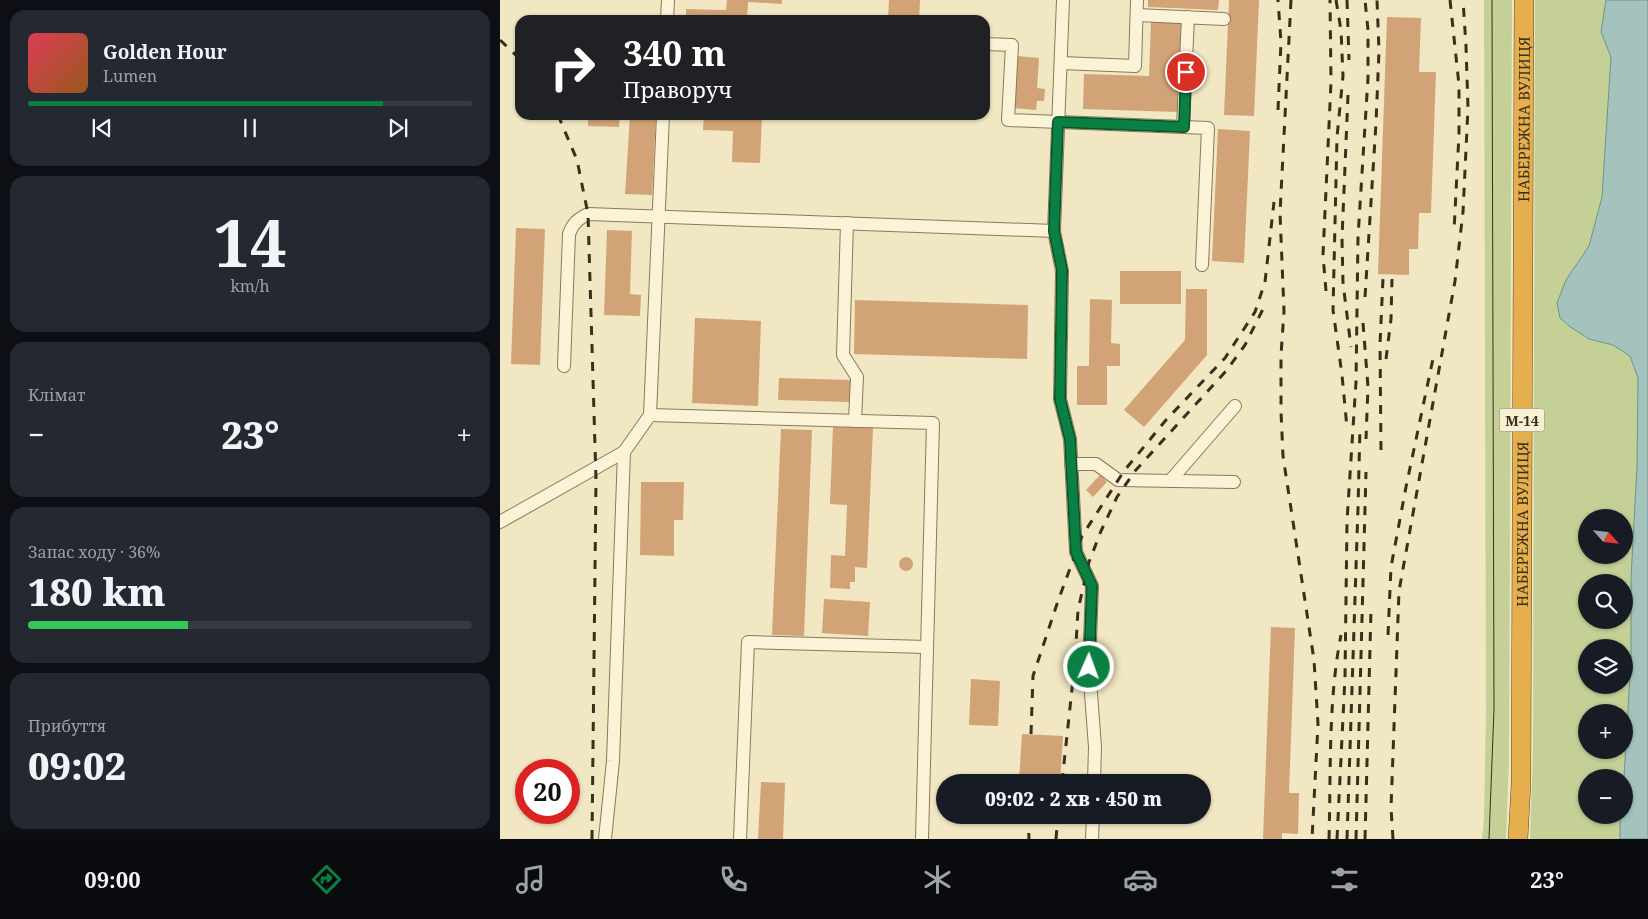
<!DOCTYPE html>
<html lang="uk">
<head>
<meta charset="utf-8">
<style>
	body { margin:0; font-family:"Noto Serif",serif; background:#242831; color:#f1f3f6; height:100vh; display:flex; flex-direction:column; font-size:19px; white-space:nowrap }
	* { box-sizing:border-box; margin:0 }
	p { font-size:16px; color:#9ea1a6 }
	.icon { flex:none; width:28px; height:28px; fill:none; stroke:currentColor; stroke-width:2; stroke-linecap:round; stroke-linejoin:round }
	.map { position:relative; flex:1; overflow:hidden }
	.sheet { display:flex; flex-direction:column; gap:10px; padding:10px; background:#0d0f14; width:500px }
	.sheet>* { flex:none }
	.guide { position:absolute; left:15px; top:15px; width:475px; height:105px; border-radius:15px; box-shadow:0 1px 4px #0004; background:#202124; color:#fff; overflow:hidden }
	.needle { width:32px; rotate:117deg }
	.buttons { position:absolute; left:1078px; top:509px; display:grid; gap:10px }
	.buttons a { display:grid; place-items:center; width:55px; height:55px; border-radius:50%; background:#171b24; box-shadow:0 1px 4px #0004; font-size:25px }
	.speed { position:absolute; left:15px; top:759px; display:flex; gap:10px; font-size:25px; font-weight:700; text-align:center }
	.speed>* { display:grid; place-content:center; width:65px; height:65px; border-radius:50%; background:#171b24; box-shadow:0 1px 4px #0004; line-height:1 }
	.speed .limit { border:8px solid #d22; background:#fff; color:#111 }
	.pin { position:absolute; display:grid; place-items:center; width:42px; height:42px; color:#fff; margin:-21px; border:2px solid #fff; border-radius:50%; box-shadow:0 1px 5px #0007 }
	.me { position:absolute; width:55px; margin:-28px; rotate:2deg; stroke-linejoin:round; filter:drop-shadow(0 0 4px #0008) }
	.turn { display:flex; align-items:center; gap:18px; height:105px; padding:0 25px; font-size:22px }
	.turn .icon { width:65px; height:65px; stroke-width:2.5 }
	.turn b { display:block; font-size:35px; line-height:42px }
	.big { font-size:38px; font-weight:800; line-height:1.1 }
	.sheet .card { flex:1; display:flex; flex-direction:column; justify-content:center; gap:8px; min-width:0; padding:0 18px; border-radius:15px; background:#242831 }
	.sheet .dial { align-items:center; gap:0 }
	.dial b { font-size:65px; line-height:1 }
	.song { display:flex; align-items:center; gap:15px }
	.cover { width:60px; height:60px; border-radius:8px; background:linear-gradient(135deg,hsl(350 70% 55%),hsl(30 70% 35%)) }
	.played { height:5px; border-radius:2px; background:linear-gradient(90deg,#0b8043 80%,#363941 80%) }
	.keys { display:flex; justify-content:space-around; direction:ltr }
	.heat { display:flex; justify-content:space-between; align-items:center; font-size:28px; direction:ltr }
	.charge { height:8px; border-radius:4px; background:linear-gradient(90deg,#34c759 36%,#363941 0) }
	.trip { position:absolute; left:436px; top:774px; width:275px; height:50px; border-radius:25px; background:#171b24; box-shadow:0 1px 4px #0004; font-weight:800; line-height:50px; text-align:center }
	.dock { display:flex; height:80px; justify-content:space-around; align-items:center; background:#090b0e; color:#9ea1a6 }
	.dock .icon { width:35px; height:35px }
	.dock .active { color:#0b8043 }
	.dock b { font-size:22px; color:#f1f3f6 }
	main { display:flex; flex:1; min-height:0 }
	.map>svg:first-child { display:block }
	.green { fill:#c4d096; fill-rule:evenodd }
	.water { fill:#a5c3bd; stroke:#6b928c }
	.building { fill:#d1a376 }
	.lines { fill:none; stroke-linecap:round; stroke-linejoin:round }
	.minor-casing { stroke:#8c7858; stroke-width:14 }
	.highway-casing { stroke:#5a452d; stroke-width:20 }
	.minor { stroke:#fbf3d7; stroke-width:12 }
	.highway { stroke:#e5af4e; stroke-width:19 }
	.tram { stroke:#3b2e1d; stroke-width:1 }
	.rail { stroke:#3b2e1d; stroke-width:3; stroke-dasharray:9 9; stroke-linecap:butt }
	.route-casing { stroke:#07532c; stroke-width:12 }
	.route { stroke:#0b8043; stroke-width:9 }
	.labels { text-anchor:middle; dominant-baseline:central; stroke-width:5; stroke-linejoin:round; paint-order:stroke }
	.shield { fill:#f8f0d3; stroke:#746854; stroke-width:1 }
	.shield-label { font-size:14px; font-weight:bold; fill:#3b2e1d }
	.street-label { font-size:15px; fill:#3b2e1d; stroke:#f8f0d3 }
</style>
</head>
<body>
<main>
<section class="sheet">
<div class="card">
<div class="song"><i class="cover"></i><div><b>Golden Hour</b><p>Lumen</p></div></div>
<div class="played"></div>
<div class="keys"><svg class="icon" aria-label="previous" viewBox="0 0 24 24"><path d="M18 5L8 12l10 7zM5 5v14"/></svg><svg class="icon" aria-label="pause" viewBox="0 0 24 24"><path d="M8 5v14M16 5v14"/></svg><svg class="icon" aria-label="next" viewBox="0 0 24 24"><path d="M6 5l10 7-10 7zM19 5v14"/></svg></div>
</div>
<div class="card dial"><b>14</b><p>km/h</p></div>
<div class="card"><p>Клімат</p>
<div class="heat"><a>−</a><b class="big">23°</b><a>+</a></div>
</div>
<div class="card"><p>Запас ходу · 36%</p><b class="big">180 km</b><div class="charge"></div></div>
<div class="card"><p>Прибуття</p><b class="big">09:02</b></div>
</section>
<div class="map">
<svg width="1148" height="839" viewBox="0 0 1148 839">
	<rect width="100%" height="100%" fill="#f1e7c3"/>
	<!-- green -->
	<g class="green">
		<polygon points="984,0 1012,0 1009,759 1006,839 982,839 984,818 986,714"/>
		<path d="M1035,0H1106L1101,32L1111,57L1102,197L1089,246L1066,280L1060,318L1069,326L1089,339L1113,345L1130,356L1138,378L1137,466L1131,578V659L1124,777L1086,778V815H1120V839H1030L1033,751ZM1086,518H1124V555H1086ZM1086,582H1124V620H1086ZM1086,648H1124V685H1086ZM1086,712H1124V750H1086Z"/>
	</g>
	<!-- water -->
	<polygon class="water" points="1106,0 1148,0 1148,839 1120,839 1120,815 1124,815 1124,777 1131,659 1131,578 1137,466 1138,378 1130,356 1113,345 1089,339 1069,326 1060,318 1057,303 1066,280 1089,246 1102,197 1111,57 1101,32"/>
	<!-- building -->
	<g class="building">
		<polygon points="227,0 282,0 282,4 248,2 247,20 186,20 186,9 226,10"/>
		<polygon points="389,0 420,0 419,20 388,20"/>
		<polygon points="648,0 719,0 718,10 648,7"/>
		<polygon points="729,0 759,0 754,116 724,115"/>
		<polygon points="887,17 921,18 919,72 936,72 931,213 919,213 918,249 909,249 909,275 878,274"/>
		<polygon points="651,22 681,23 678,112 583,109 584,74 649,76"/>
		<polygon points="517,56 539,58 537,88 545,89 544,101 537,101 536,110 513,108"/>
		<polygon points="88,115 120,115 119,127 88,126"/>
		<polygon points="130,115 156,115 152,195 125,194"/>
		<polygon points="204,115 262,115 260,163 232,162 233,131 203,130"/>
		<polygon points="718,129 750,131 744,263 712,261"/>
		<polygon points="16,228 45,229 40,365 11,364"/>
		<polygon points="107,230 132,231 130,294 141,295 140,316 104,315"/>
		<rect x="620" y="271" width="61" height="33"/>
		<polygon points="686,289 707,289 707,355 644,427 624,410 685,340"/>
		<polygon points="590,299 612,300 611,343 620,344 620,366 607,366 607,405 577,405 577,366 589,366"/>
		<polygon points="355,300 528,305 527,359 354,354"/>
		<polygon points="195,318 261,321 258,406 192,403"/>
		<polygon points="279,378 351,380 350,402 278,400"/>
		<polygon points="333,427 373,428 367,568 355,567 355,582 350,582 350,589 330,588 331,555 345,556 347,505 330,504"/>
		<polygon points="281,429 312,430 304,636 272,635"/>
		<polygon points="600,475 607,482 593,497 586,490"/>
		<polygon points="141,482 184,482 183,520 174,520 174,556 140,555"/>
		<circle cx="406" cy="564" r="7"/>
		<polygon points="324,599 370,602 368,636 322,633"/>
		<polygon points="771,627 795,628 789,793 799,793 798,834 782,833 782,839 763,839"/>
		<polygon points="471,679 500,681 498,726 469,725"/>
		<polygon points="522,734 563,736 560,782 519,782"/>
		<polygon points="261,782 285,783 283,839 258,839"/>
	</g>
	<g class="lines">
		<defs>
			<g id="minor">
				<polyline points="563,0 554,231 562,271 560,399 570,439 576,552 592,586 589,667 595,747 594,782"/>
				<polyline points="637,15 724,19"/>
				<polyline points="167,20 168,0"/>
				<polyline points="485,44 512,45 508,120 708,128 702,265"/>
				<polyline points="561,63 635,66 637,0"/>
				<polyline points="683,127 688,17"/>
				<polyline points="347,223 343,355 357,377 355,421"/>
				<path d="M64,366L69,234C73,223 78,219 88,214L554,231"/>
				<polyline points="150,415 433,423 422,839"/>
				<polyline points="571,464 596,464 618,480 734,482"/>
				<polyline points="670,481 735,406"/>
				<polyline points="0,522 124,452 150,415 163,115"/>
				<polyline points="105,839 113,761 124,452"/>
				<polyline points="240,839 248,642 427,647"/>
				<polyline points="592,839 593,815"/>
			</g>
			<g id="highway">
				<path id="s1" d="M1018,839L1021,784L1024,0"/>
			</g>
		</defs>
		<!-- minor casing -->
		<use href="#minor" class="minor-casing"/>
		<!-- highway casing -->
		<use href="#highway" class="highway-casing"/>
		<!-- minor -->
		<use href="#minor" class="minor"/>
		<!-- highway -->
		<use href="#highway" class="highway"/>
		<!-- tram -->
		<polyline class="tram" points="989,839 994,709 992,0"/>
		<!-- rail -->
		<g class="rail">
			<polyline points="791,0 780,213 784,311 781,355 781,412 783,456 814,660 818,724 812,839"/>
			<polyline points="836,0 841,30 843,76 837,137 833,310 842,375 847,428"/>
			<polyline points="847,0 849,60"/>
			<polyline points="950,0 959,85 959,134 954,231"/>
			<polyline points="0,40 20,59"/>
			<polyline points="848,95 842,238 843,283 851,347"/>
			<polyline points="778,110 781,42 778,0"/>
			<polyline points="58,115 77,160 88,214 96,479 92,839"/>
			<polyline points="826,291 823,255 831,82 830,0"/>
			<polyline points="865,297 876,123 879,51 877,0"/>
			<polyline points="863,323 868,387 866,439"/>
			<polyline points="886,359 891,319 892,279"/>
			<polyline points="881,450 880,344 883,278"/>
			<polyline points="888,635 891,567 906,487 934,354"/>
			<polyline points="531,734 533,676 558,601 582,536 624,471 666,420 725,358 755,312 765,282 774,202"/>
			<polyline points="562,782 575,661 578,610 589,562 601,531 617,497 635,471 726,371 745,345 764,307"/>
			<polyline points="528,815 529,839"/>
			<polyline points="556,839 558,815"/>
			<path d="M829,839C831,771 828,701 841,635"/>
			<polyline points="837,839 845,677 847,521 856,382 858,237 868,78 868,30 865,0"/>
			<polyline points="847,839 858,508 860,427"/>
			<polyline points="856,839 866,472"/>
			<polyline points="865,839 871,609"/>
			<polyline points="893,839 891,808 899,591 955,281 963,212 968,108 966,46 963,0"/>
		</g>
	</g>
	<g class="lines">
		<defs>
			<polyline id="route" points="589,667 592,586 576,552 570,439 560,399 562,270 554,231 558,122 684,127 686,72"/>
		</defs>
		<!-- route casing -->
		<use href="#route" class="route-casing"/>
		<!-- route -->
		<use href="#route" class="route"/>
	</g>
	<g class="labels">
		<!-- shield labels -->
		<rect class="shield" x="999.5" y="408.5" width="45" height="23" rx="4"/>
		<g class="shield-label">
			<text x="1022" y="420">М-14</text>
		</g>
		<!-- street labels -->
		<g class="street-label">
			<text stroke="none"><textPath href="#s1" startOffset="720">НАБЕРЕЖНА ВУЛИЦЯ</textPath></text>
			<text stroke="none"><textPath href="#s1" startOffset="315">НАБЕРЕЖНА ВУЛИЦЯ</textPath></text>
		</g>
	</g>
</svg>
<div class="buttons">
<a><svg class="needle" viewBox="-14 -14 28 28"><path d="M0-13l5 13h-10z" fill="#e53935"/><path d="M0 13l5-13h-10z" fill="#9ea1a6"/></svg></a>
<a><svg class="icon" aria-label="search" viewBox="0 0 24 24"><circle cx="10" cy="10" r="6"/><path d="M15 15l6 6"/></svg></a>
<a><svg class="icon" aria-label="layers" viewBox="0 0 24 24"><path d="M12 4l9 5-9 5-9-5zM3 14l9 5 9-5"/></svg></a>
<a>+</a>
<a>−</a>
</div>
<div class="speed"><div class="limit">20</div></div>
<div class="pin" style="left:686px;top:72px;background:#d93025"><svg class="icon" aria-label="arrive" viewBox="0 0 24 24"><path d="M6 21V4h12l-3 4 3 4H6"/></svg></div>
<svg class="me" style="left:589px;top:667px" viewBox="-20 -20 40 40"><circle r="17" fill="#0b8043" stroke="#fff" stroke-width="3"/><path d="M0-11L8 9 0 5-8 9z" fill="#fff"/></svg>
<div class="trip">09:02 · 2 хв · 450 m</div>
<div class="guide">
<div class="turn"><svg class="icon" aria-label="right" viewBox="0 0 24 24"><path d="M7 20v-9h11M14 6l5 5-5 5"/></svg><div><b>340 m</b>Праворуч</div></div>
</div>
</div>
</main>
<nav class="dock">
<b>09:00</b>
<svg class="icon active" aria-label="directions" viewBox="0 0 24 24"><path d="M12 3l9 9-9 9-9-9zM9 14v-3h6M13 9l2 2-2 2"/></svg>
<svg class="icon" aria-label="music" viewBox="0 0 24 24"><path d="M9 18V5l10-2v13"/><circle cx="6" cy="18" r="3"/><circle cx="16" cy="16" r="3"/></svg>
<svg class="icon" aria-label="phone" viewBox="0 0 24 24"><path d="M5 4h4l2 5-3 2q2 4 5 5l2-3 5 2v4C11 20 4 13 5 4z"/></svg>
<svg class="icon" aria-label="climate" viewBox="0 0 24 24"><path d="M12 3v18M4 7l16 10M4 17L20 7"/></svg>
<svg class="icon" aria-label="car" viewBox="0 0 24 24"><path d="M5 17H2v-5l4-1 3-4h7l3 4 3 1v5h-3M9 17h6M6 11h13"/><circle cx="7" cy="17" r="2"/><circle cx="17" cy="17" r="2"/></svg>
<svg class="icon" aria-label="filters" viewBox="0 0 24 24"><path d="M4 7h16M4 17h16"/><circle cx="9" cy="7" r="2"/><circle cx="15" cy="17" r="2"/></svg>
<b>23°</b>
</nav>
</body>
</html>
